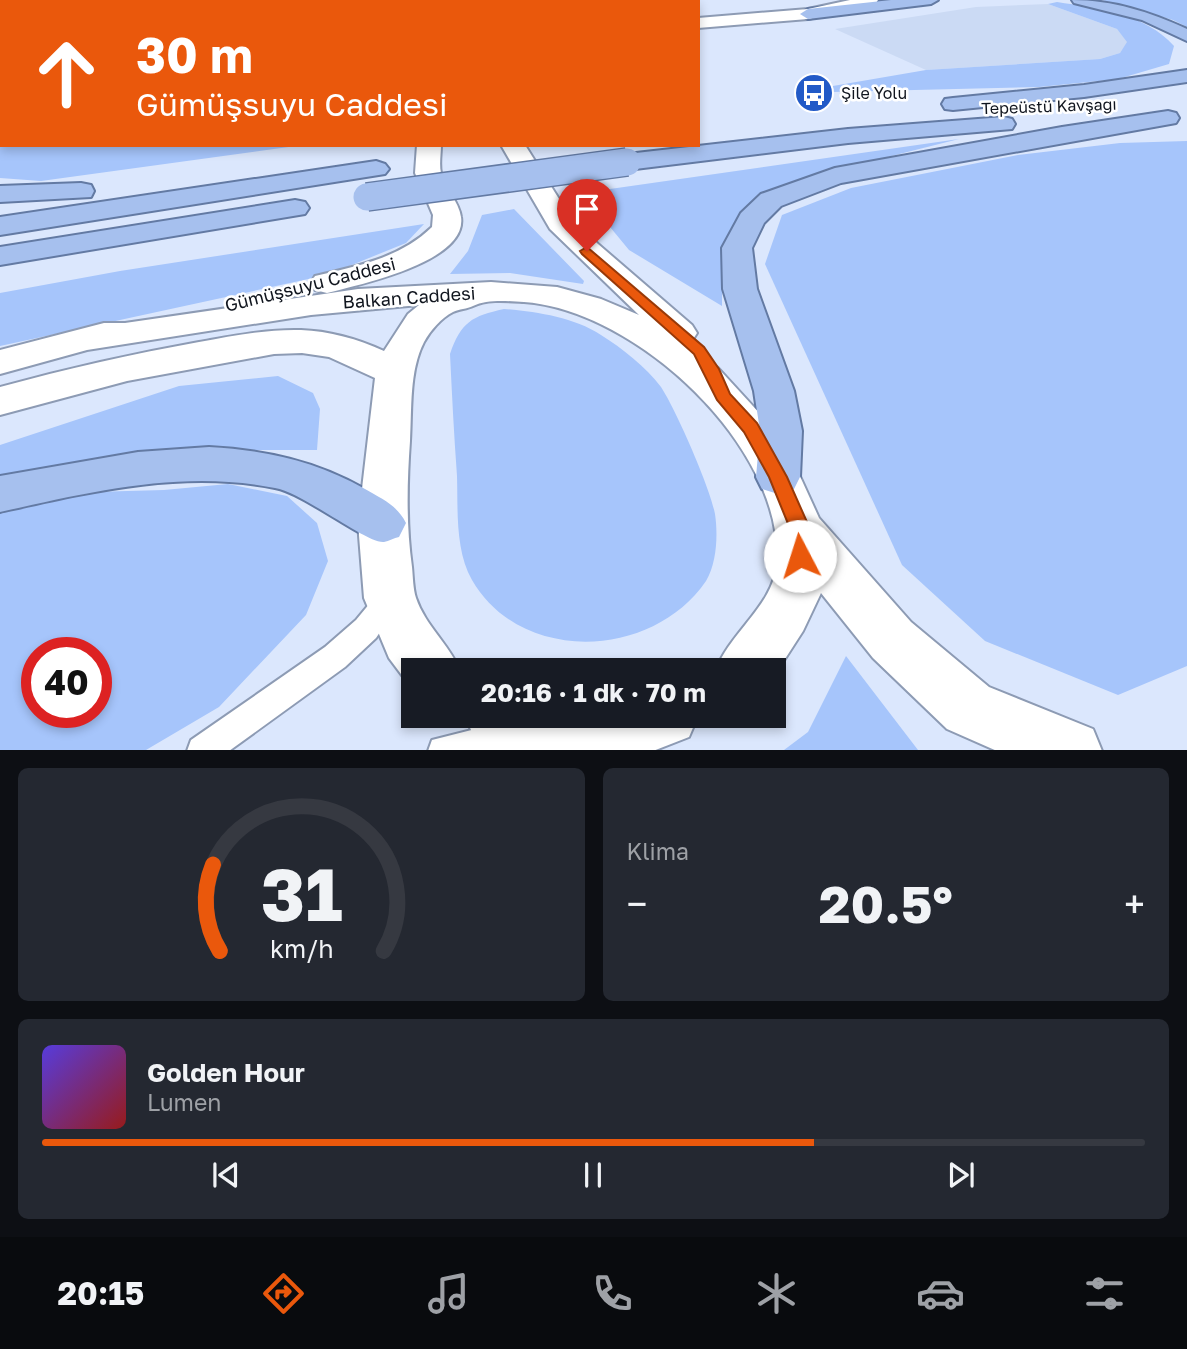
<!DOCTYPE html>
<html lang="tr">
<head>
<meta charset="utf-8">
<style>
	body { margin:0; font-family:"Golos Text",sans-serif; background:#242831; color:#f1f3f6; height:100vh; display:flex; flex-direction:column; font-size:26px; white-space:nowrap }
	* { box-sizing:border-box; margin:0 }
	p { font-size:23px; color:#9ea1a6 }
	.icon { flex:none; width:38px; height:38px; fill:none; stroke:currentColor; stroke-width:2; stroke-linecap:round; stroke-linejoin:round }
	.map { position:relative; height:750px; overflow:hidden }
	.side { display:flex; flex-direction:column; gap:18px; padding:18px; background:#0d0f14; flex:1 }
	.side>* { flex:none }
	.guide { position:absolute; left:0px; top:0px; width:700px; height:147px; box-shadow:0 4px 10px #0003; background:#ea580c; color:#fff; overflow:hidden }
	.speed { position:absolute; left:21px; top:637px; display:flex; gap:14px; font-size:35px; font-weight:700; text-align:center }
	.speed>* { display:grid; place-content:center; width:91px; height:91px; border-radius:50%; background:#171b24; box-shadow:0 4px 10px #0003; line-height:1 }
	.speed .limit { border:10px solid #d22; background:#fff; color:#111 }
	.pin { position:absolute; display:grid; place-items:center; width:60px; height:60px; color:#fff; margin:-72px -30px; border-radius:50% 50% 50% 0; rotate:-45deg; box-shadow:0 0 7px #0007 }
	.pin .icon { rotate:45deg }
	.me { position:absolute; width:77px; margin:-38px; rotate:355deg; stroke-linejoin:round; filter:drop-shadow(0 0 5px #0008) }
	.turn { display:flex; align-items:center; gap:24px; height:147px; padding:0 21px; font-size:32px }
	.turn .icon { width:91px; height:91px; stroke-width:2.5 }
	.turn b { display:block; font-size:49px; line-height:60px }
	.big { font-size:52px; font-weight:700; line-height:1.1 }
	.side .card { flex:1; display:flex; flex-direction:column; justify-content:center; gap:10px; min-width:0; padding:0 24px; border-radius:10px; background:#242831 }
	.side .dial { align-items:center; gap:0 }
	.dial svg { height:182px; overflow:visible; fill:none; stroke:#363941; stroke-width:7; stroke-linecap:round; text-anchor:middle }
	.dial text { fill:#f1f3f6; stroke:none }
	.song { display:flex; align-items:center; gap:21px }
	.cover { width:84px; height:84px; border-radius:10px; background:linear-gradient(135deg,hsl(250 70% 55%),hsl(0 70% 35%)) }
	.played { height:7px; border-radius:4px; background:linear-gradient(90deg,#ea580c 70%,#363941 70%) }
	.keys { display:flex; justify-content:space-around; direction:ltr }
	.heat { display:flex; justify-content:space-between; align-items:center; font-size:38px; direction:ltr }
	.side .tiles { flex:1; display:grid; gap:18px; grid-template-columns:1fr 1fr }
	.card:last-child { grid-column:span 2 }
	.trip { position:absolute; left:401px; top:658px; width:385px; height:70px; border-radius:0px; background:#171b24; box-shadow:0 4px 10px #0003; font-weight:700; line-height:70px; text-align:center }
	.tabs { display:flex; height:112px; justify-content:space-around; align-items:center; background:#090b0e; color:#9ea1a6 }
	.tabs .icon { width:49px; height:49px }
	.tabs .current { color:#ea580c }
	.tabs b { font-size:32px; color:#f1f3f6 }
	.map>svg:first-child { display:block }
	.built { fill:#cbdaf4 }
	.green { fill:#a6c5fb; fill-rule:evenodd }
	.lines { fill:none; stroke-linecap:round; stroke-linejoin:round }
	.service-casing { stroke:#8d9bb4; stroke-width:4 }
	.minor-casing { stroke:#8d9bb4; stroke-width:4 }
	.tertiary-casing { stroke:#8d9bb4; stroke-width:4 }
	.secondary-casing { stroke:#8d9bb4; stroke-width:4 }
	.trunk-casing { stroke:#637aa3; stroke-width:4 }
	.service { fill:#fff; fill-rule:evenodd }
	.minor { fill:#fff; fill-rule:evenodd }
	.tertiary { fill:#fff; fill-rule:evenodd }
	.secondary { fill:#fff; fill-rule:evenodd }
	.trunk { fill:#a6c0ee; fill-rule:evenodd }
	.trunk-bridge-casing { stroke:#637aa3; stroke-width:30; stroke-linecap:butt }
	.trunk-bridge { stroke:#a6c0ee; stroke-width:27 }
	.route { fill:#ea580c; stroke:#983908; stroke-width:2 }
	.labels { text-anchor:middle; dominant-baseline:central; stroke-width:5; stroke-linejoin:round; paint-order:stroke }
	.far-poi-label { font-size:16px; fill:#10151e; stroke:#fff; text-anchor:start }
	.far-street-label { font-size:16px; fill:#10151e; stroke:#fff }
	.street-label { font-size:18px; fill:#10151e; stroke:#fff }
</style>
</head>
<body>
<div class="map">
<svg width="1187" height="751" viewBox="0 0 1187 751">
	<rect width="100%" height="100%" fill="#dbe7fd"/>
	<!-- built -->
	<polygon class="built" points="1048,4 1117,29 1128,42 1120,53 1100,59 926,70 835,29 976,7"/>
	<!-- green -->
	<g class="green">
		<polygon points="1102,0 1187,0 1187,27 1173,20"/>
		<path d="M1057,2C1097,8 1146,14 1174,46L1169,64L1118,79L1039,87L832,92L827,87L926,70L1100,59L1120,53L1127,42L1117,29L1048,4Z"/>
		<polygon points="0,105 2,145 303,145 41,181 0,178"/>
		<polygon points="959,139 812,176 745,209 722,252 722,306 629,250 582,193"/>
		<polygon points="1187,141 1187,666 1118,695 985,641 902,565 765,264 782,215 851,188 1018,155 1120,143"/>
		<polygon points="514,209 584,281 583,284 510,273 450,274 468,251 482,215"/>
		<polygon points="424,224 406,243 327,275 0,346 0,293 120,271"/>
		<path d="M504,309C537,312 573,317 601,335C622,348 646,367 661,387C676,410 710,487 715,514C718,534 717,563 706,581C653,659 521,665 472,580C455,550 458,510 457,476C454,436 452,395 450,354C461,322 472,316 504,309Z"/>
		<polygon points="278,376 313,393 320,409 317,450 207,450 0,484 0,445 179,386"/>
		<path d="M228,484L287,496L317,523L328,561L306,615L219,707L146,750L0,751V509L91,492L164,490ZM37,653H96V712H37Z"/>
		<polygon points="846,656 918,750 784,750 808,732"/>
	</g>
	<g class="lines">
		<defs>
			<g id="service">
				<polygon points="389,587 398,591 402,599 376,638 345,667 229,751 187,751 191,740 325,647 356,620 380,591"/>
				<polygon points="511,720 522,724 526,735 522,746 511,750 428,751 432,740"/>
			</g>
			<g id="minor">
				<polygon points="33,0 49,0 50,2 34,2"/>
				<polygon points="182,0 199,0 200,2 183,2"/>
				<polygon points="284,0 305,0 283,2"/>
				<polygon points="2,67 2,79 0,80 0,68"/>
			</g>
			<g id="tertiary">
				<path d="M417,145H441C441,154 439,164 441,173C444,188 459,201 461,217C468,262 358,285 327,293L315,290L311,283L315,276C358,266 400,258 432,227L433,215L415,173Z"/>
				<path d="M501,145H525L571,218L598,244L692,325L697,333L692,341L685,343L718,368L763,417L798,472L819,518L911,622L989,687L1093,729L1102,751H997L947,729L873,658L821,593L803,631L774,676V670H716C730,632 775,604 777,562C783,446 636,310 524,302C507,301 487,299 473,306C467,309 459,309 453,312C441,318 430,331 424,342C409,371 412,409 410,441C407,484 406,524 412,567C413,577 413,589 416,598C425,625 448,643 460,670H413V690L389,658L364,598L358,523L375,378L329,357L302,353L274,354L127,381L0,415V387C66,369 132,354 199,342C233,336 267,329 301,330C329,331 358,339 384,351L408,314L419,305L311,315L87,350L0,374V350L104,323H125L358,289L491,282L557,287L601,299L639,315L550,229Z"/>
				<polygon points="465,716 698,716 689,737 653,751 510,751 474,737"/>
			</g>
			<g id="secondary">
				<polygon points="327,0 341,0 342,2 327,2"/>
				<polygon points="850,0 878,0 876,3 808,19 698,28 698,18 808,9"/>
			</g>
			<g id="trunk">
				<polygon points="891,0 938,0 931,4 808,19 800,14 808,9"/>
				<path d="M1072,0C1113,0 1150,12 1187,29V41L1142,20L1074,3Z"/>
				<polygon points="1187,70 1187,82 1084,97 953,110 945,109 942,104 945,99 953,98 1084,85"/>
				<polygon points="0,86 2,86 0,99"/>
				<polygon points="1168,111 1176,113 1179,118 1176,123 841,183 781,206 764,223 752,248 757,289 794,391 802,431 800,477 794,489 778,494 762,489 756,477 760,431 754,391 723,289 722,248 741,213 761,194 835,168 1062,127"/>
				<polygon points="1004,117 1012,119 1015,124 1012,129 848,143 627,170 618,167 614,162 618,157 627,154 848,129"/>
				<polygon points="376,161 385,164 389,169 385,174 0,235 0,217"/>
				<polygon points="81,183 91,185 94,191 91,197 0,202 0,186"/>
				<polygon points="295,200 305,202 309,208 305,214 0,265 0,247"/>
				<path d="M209,447C265,450 316,461 365,489C382,499 397,505 406,523L399,537C394,538 389,541 384,542C367,544 304,493 275,488C183,469 89,492 0,512V476L138,452Z"/>
			</g>
		</defs>
		<!-- service casing -->
		<use href="#service" class="service-casing"/>
		<!-- minor casing -->
		<use href="#minor" class="minor-casing"/>
		<!-- tertiary casing -->
		<use href="#tertiary" class="tertiary-casing"/>
		<!-- secondary casing -->
		<use href="#secondary" class="secondary-casing"/>
		<!-- trunk casing -->
		<use href="#trunk" class="trunk-casing"/>
		<!-- service -->
		<use href="#service" class="service"/>
		<!-- minor -->
		<use href="#minor" class="minor"/>
		<!-- tertiary -->
		<use href="#tertiary" class="tertiary"/>
		<!-- secondary -->
		<use href="#secondary" class="secondary"/>
		<!-- trunk -->
		<use href="#trunk" class="trunk"/>
		<defs>
			<polyline id="trunk-bridge" points="367,197 627,162"/>
		</defs>
		<!-- trunk-bridge casing -->
		<use href="#trunk-bridge" class="trunk-bridge-casing"/>
		<!-- trunk-bridge -->
		<use href="#trunk-bridge" class="trunk-bridge"/>
	</g>
	<!-- route -->
	<polygon class="route" points="587,247 704,347 719,369 730,394 757,423 787,477 811,531 811,556 808,563 800,565 793,563 790,556 791,531 769,477 744,432 717,400 694,354 582,254 580,251"/>
	<!-- icons -->
	<defs>
		<symbol id="bus-disc" viewBox="-11 -11 22 22"><circle r="9.5" fill="#225ac7" stroke="#fff"/><path d="M-5-6H5V4H4V6H2V4H-2V6H-4V4H-5ZM-3.5-4V0h7V-4ZM-3.5 1.2v1.5H-2V1.2ZM2 1.2v1.5H3.5V1.2Z" fill="#fff"/></symbol>
	</defs>
	<g fill-rule="evenodd">
		<use href="#bus-disc" x="792" y="71" width="44" height="44"/>
	</g>
	<g class="labels">
		<!-- far-poi labels -->
		<g class="far-poi-label">
			<text x="841" y="93">Şile Yolu</text>
		</g>
		<!-- far-street labels -->
		<g class="far-street-label">
			<text transform="translate(1049 106) rotate(-2)">Tepeüstü Kavşağı</text>
		</g>
		<!-- street labels -->
		<g class="street-label">
			<text transform="translate(310 284) rotate(-14)">Gümüşsuyu Caddesi</text>
			<text transform="translate(409 297) rotate(-4)">Balkan Caddesi</text>
		</g>
	</g>
</svg>
<div class="speed"><div class="limit">40</div></div>
<div class="pin" style="left:587px;top:251px;background:#d93025"><svg class="icon" aria-label="arrive" viewBox="0 0 24 24"><path d="M6 21V4h12l-3 4 3 4H6"/></svg></div>
<svg class="me" style="left:800px;top:556px" viewBox="-20 -20 40 40"><circle r="19" fill="#fff"/><path d="M0-13L10 11 0 6-10 11z" fill="#ea580c"/></svg>
<div class="trip">20:16 · 1 dk · 70 m</div>
<div class="guide">
<div class="turn"><svg class="icon" aria-label="ahead" viewBox="0 0 24 24"><path d="M12 20V5M6 11l6-6 6 6"/></svg><div><b>30 m</b>Gümüşsuyu Caddesi</div></div>
</div>
</div>
<section class="side">
<div class="tiles">
<div class="card dial"><svg viewBox="0 0 100 80">
<path d="M14 69A42 42 0 1 1 86 69"/>
<path d="M14 69A42 42 0 0 1 11 31" stroke="#ea580c"/>
<text x="50" y="56" font-size="32" font-weight="700">31</text>
<text x="50" y="72" font-size="11">km/h</text>
</svg></div>
<div class="card"><p>Klima</p>
<div class="heat"><a>−</a><b class="big">20.5°</b><a>+</a></div>
</div>
<div class="card">
<div class="song"><i class="cover"></i><div><b>Golden Hour</b><p>Lumen</p></div></div>
<div class="played"></div>
<div class="keys"><svg class="icon" aria-label="previous" viewBox="0 0 24 24"><path d="M18 5L8 12l10 7zM5 5v14"/></svg><svg class="icon" aria-label="pause" viewBox="0 0 24 24"><path d="M8 5v14M16 5v14"/></svg><svg class="icon" aria-label="next" viewBox="0 0 24 24"><path d="M6 5l10 7-10 7zM19 5v14"/></svg></div>
</div>
</div>
</section>
<nav class="tabs">
<b>20:15</b>
<svg class="icon current" aria-label="directions" viewBox="0 0 24 24"><path d="M12 3l9 9-9 9-9-9zM9 14v-3h6M13 9l2 2-2 2"/></svg>
<svg class="icon" aria-label="music" viewBox="0 0 24 24"><path d="M9 18V5l10-2v13"/><circle cx="6" cy="18" r="3"/><circle cx="16" cy="16" r="3"/></svg>
<svg class="icon" aria-label="phone" viewBox="0 0 24 24"><path d="M5 4h4l2 5-3 2q2 4 5 5l2-3 5 2v4C11 20 4 13 5 4z"/></svg>
<svg class="icon" aria-label="climate" viewBox="0 0 24 24"><path d="M12 3v18M4 7l16 10M4 17L20 7"/></svg>
<svg class="icon" aria-label="car" viewBox="0 0 24 24"><path d="M5 17H2v-5l4-1 3-4h7l3 4 3 1v5h-3M9 17h6M6 11h13"/><circle cx="7" cy="17" r="2"/><circle cx="17" cy="17" r="2"/></svg>
<svg class="icon" aria-label="filters" viewBox="0 0 24 24"><path d="M4 7h16M4 17h16"/><circle cx="9" cy="7" r="2"/><circle cx="15" cy="17" r="2"/></svg>
</nav>
</body>
</html>
